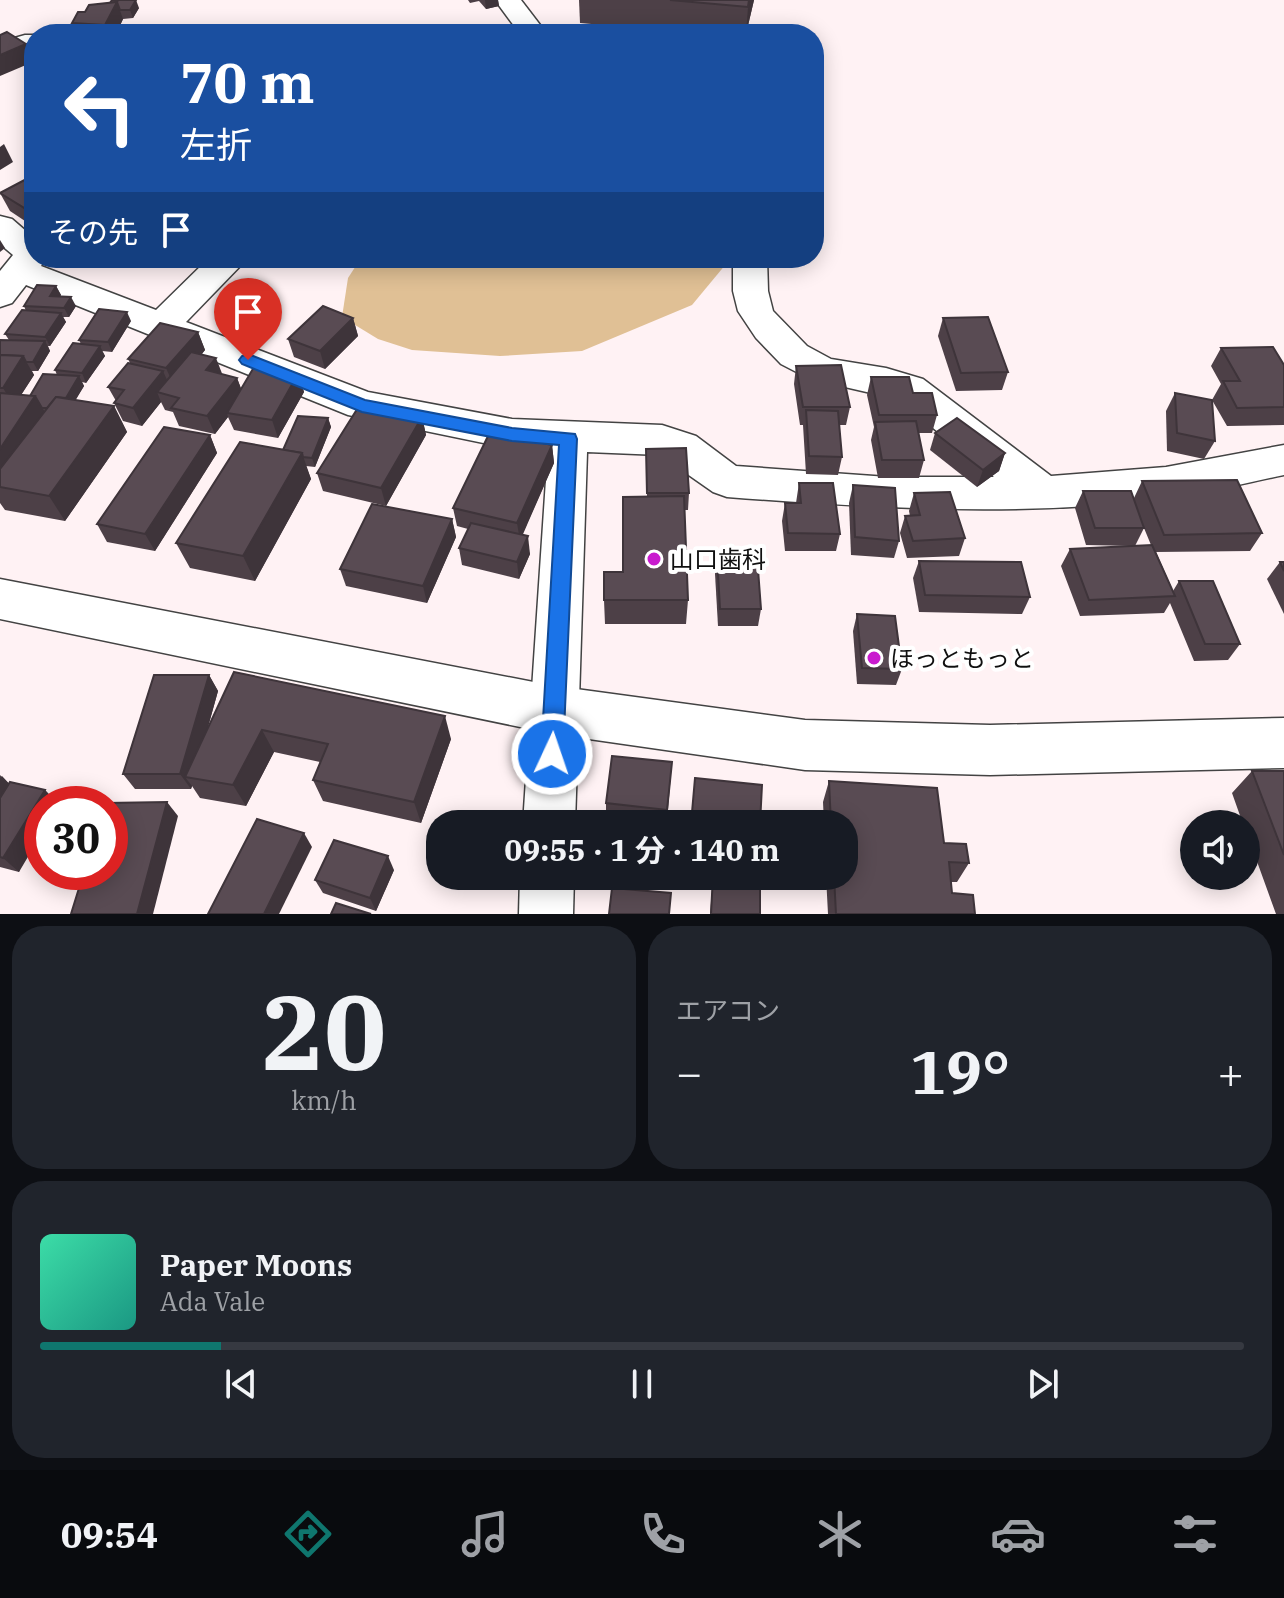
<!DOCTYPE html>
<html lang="ja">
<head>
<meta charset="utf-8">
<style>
	body { margin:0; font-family:"IBM Plex Serif","Noto Sans JP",serif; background:#20242c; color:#f1f3f6; height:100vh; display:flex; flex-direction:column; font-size:30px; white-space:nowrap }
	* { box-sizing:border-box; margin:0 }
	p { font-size:26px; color:#9ea1a6 }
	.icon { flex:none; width:44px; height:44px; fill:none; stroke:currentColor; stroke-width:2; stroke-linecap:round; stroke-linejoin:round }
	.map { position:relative; height:914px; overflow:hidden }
	.sheet { display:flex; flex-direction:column; gap:12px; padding:12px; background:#0d0f14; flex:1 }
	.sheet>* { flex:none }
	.guide { position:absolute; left:24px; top:24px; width:800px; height:244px; border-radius:32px; box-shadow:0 4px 20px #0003; background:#1a4fa0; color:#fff; overflow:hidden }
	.fabs { position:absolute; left:1180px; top:810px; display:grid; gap:16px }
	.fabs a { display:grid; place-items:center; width:80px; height:80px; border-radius:50%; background:#171b24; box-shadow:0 4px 20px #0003; font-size:40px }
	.speed { position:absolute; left:24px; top:786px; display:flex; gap:16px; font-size:40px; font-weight:700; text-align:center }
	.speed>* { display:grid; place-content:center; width:104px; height:104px; border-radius:50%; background:#171b24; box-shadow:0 4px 20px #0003; line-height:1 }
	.speed .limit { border:12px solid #d22; background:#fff; color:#111 }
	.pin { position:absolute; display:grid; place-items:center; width:68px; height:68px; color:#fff; margin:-82px -34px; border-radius:50% 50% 50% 0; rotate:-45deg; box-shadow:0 0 8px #0007 }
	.pin .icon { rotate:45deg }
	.me { position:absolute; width:88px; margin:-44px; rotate:3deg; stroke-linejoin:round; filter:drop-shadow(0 0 6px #0008) }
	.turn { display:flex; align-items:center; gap:28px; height:168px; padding:0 24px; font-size:36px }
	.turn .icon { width:104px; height:104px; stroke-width:2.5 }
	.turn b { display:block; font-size:56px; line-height:68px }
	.then { display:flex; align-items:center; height:76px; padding:0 24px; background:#0003; gap:16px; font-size:30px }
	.big { font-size:60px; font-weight:700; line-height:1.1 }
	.sheet .widget { flex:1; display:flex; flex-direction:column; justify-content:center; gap:12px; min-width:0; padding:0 28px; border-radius:32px; background:#20242c }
	.sheet .dial { align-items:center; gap:0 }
	.dial b { font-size:104px; line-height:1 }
	.song { display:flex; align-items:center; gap:24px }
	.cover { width:96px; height:96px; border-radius:12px; background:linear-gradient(135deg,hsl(160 70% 55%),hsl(170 70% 35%)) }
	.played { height:8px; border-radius:4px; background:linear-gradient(90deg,#0f766e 15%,#363941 15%) }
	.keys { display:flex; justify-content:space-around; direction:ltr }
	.heat { display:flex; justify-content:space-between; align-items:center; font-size:44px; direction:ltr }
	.sheet .tiles { flex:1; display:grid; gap:12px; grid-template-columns:1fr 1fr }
	.widget:last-child { grid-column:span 2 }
	.trip { position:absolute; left:426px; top:810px; width:432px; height:80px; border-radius:32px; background:#171b24; box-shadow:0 4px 20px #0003; font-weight:700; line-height:80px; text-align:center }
	.dock { display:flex; height:128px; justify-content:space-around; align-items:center; background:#090b0e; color:#9ea1a6 }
	.dock .icon { width:56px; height:56px }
	.dock .active { color:#0f766e }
	.dock b { font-size:36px; color:#f1f3f6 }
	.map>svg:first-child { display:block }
	.forest { fill:#e0c095 }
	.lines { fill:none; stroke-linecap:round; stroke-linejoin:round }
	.service-casing { stroke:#434343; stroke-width:3 }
	.minor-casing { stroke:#434343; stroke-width:3 }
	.tertiary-casing { stroke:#434343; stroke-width:3 }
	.service { fill:#fff; fill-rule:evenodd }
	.minor { fill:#fff; fill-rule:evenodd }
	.tertiary { fill:#fff; fill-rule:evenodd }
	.wall { fill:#4d4047; fill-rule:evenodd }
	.shaded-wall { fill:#3e343a }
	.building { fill:#594b53; stroke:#3e343a; stroke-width:2 }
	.route { fill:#1a73e8; stroke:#114b97; stroke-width:2 }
	.poi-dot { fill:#c91ace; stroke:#fff; stroke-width:3 }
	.labels { text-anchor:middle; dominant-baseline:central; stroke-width:8; stroke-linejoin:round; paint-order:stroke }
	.poi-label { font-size:24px; fill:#101010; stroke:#fff; text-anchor:start }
</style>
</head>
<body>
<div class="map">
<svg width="1284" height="914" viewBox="0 0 1284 914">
	<rect width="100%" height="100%" fill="#fff2f4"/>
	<!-- forest -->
	<polygon class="forest" points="361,258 731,258 692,305 582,351 500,356 412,350 378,339 342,317 348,278"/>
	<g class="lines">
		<defs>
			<polygon id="service" points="25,35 34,35 34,41 0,50 0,42"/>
			<g id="minor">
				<polygon points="495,0 521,0 547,34 520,34"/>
				<path d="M0,216L12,219L34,238V258H46L41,266L156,310L209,258H248L186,322L368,392L512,419L662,425L696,436L736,466L888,477H994L897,399L810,379L781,364L756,338L738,311L733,291V258H767L768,291L773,311L807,346L831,359L886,368L923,379L1051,476L1166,467L1284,445V475C1244,483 1204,494 1165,499C1019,517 873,508 727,497L713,492L660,455L587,452L575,824H523L548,450L512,449L348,415L26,285L12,303L0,307V271L13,255L0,244Z"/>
				<polygon points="520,876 574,876 573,914 519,914"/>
			</g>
			<polygon id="tertiary" points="0,579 554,686 805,720 990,725 1284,718 1284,768 990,775 805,770 554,734 0,619"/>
		</defs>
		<!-- service casing -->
		<use href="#service" class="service-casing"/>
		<!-- minor casing -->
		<use href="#minor" class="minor-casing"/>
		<!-- tertiary casing -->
		<use href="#tertiary" class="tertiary-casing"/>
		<!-- service -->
		<use href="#service" class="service"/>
		<!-- minor -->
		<use href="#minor" class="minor"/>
		<!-- tertiary -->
		<use href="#tertiary" class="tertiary"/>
	</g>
	<!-- wall -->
	<g class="wall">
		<polygon points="468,0 498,0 499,6 486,9 479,1 470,3"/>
		<polygon points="579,0 754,0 746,34 706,34 580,23"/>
		<polygon points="139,8 133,18 123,19 116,34 77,34 72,23 78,12"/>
		<polygon points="34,175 34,227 10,211 0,193"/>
		<polygon points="116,258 135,258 130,263"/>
		<polygon points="56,286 61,295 60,296 76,306 69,317 63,317 66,322 50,346 48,346 50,351 38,371 32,371 34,375 21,395 30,396 57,375 55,370 81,344 79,340 131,321 112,352 102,351 105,356 86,383 82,382 84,386 75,400 114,406 127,432 65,521 5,510 0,503 0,340 9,340 5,334 26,311 24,306"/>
		<polygon points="353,318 358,336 325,369 294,357 288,339"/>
		<polygon points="943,318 1008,372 1002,390 956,391 938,336"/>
		<polygon points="198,332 205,350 202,354 222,375 237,378 241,389 298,374 304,392 278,438 234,430 228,417 215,434 179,426 173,412 165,410 161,402 142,426 123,421 114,403 116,401 108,387 130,363 128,359"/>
		<polygon points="1221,348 1284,365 1284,425 1227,426 1212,400 1221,384 1211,366"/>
		<polygon points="796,366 850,407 846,425 839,425 842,457 838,475 806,474 803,425 800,425 794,384"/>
		<polygon points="871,377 913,393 937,415 932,433 918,433 924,460 919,478 878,478 871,440 874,427 867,395"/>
		<polygon points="1175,393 1215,441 1204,459 1167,451 1166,411"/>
		<polygon points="422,417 426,435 386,506 323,491 317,473"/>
		<polygon points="328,418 331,427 315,467 306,466 311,479 255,581 190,568 176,543 283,450"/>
		<polygon points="935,433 1005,453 999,471 977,487 930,450"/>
		<polygon points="210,435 217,453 155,551 107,542 97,524"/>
		<polygon points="552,445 554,463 522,535 530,554 519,579 462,565 459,548 468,529 457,526 453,508"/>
		<polygon points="646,449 689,493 688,510 684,510 688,600 686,624 605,624 604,600 623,572 647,497"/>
		<path d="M1142,481L1262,533L1250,551L1156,552L1173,591L1179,581L1240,644L1228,660L1194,661L1170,603L1164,613L1080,616L1061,566L1070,549L1133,546L1086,545L1075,508L1083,491L1134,498ZM1144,528L1151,545L1135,546Z"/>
		<polygon points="799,483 840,534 836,551 785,551 782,521 785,503 796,503"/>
		<polygon points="853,485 899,541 894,558 851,555 849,503"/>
		<polygon points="914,493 965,538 959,556 907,558 900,533 905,516 910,516 909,511"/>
		<polygon points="452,519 456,537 427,603 346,586 340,569"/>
		<polygon points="717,556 761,609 758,626 718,626 715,574"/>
		<polygon points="919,561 1030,597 1022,614 919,612 913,578"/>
		<polygon points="1280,562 1284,562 1284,614 1267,579"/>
		<polygon points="857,614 902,669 896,685 857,684 853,631"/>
		<polygon points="234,672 451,739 421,823 323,801 313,780 320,762 274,752 246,806 200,798 192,786 191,789 135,789 123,774 209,675 218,691 207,730"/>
		<polygon points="672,762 667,822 606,817 606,803"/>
		<polygon points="1252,771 1284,771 1284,914 1276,914 1246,831 1246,824 1243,824 1232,793"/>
		<polygon points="0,775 9,784 45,790 58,804 42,804 19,872 0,867"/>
		<polygon points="829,781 944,843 969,863 957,882 951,882 952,893 975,914 828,914 826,876 844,876 844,824 824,824 823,802"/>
		<polygon points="394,870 376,911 323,893 315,880"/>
		<polygon points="618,876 676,876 675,888 618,883"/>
		<polygon points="713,876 756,876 760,914 710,914"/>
	</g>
	<!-- shaded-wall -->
	<g class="shaded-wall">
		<polygon points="136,0 139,8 133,18 130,10"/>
		<polygon points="485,0 498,0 499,6 486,9"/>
		<polygon points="749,0 754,0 746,34 748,7"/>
		<polygon points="117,2 123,19 116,34 108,34 105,25"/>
		<polygon points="26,44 33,62 0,76 0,55"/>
		<polygon points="4,144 13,162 0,170 0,147"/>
		<polygon points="34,205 34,225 26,209"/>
		<polygon points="0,240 5,248 0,252"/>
		<polygon points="56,286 61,295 55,305 50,296"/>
		<polygon points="71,297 76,306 69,317 64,308"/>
		<polygon points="127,312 131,321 112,352 108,342"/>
		<polygon points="61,313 66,322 50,346 45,337"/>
		<polygon points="353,318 358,336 325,369 320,351"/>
		<polygon points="198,332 205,350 174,386 166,368"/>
		<polygon points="45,341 50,351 38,371 33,362"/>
		<polygon points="100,346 105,356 86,383 82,373"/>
		<polygon points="23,356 34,375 14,406 3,388"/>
		<polygon points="216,358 223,376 206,370"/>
		<polygon points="163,371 171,389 157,392 161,402 142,426 133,408"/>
		<polygon points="298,374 304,392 278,438 272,420"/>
		<polygon points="79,376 84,386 65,418 59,409"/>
		<polygon points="237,378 244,396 227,413 228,417 215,434 207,416"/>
		<polygon points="35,396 51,422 0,481 0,449"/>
		<polygon points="114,406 127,432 65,521 49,496"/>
		<polygon points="422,417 426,435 386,506 381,488"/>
		<polygon points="328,418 331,427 315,467 312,458"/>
		<polygon points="210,435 217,453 155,551 145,534"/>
		<polygon points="552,445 554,463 520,541 517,523"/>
		<polygon points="302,453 311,479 255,581 243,556"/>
		<polygon points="1005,453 999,471 977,487 983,470"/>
		<polygon points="452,519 456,537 427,603 423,586"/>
		<polygon points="528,536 530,554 519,579 517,562"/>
		<polygon points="209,675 218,691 194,778 185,777 192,786 191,789 180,774"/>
		<polygon points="445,716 451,739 421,823 414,802"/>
		<polygon points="262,730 274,752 246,806 233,785"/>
		<polygon points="2,776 16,791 0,817 0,778"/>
		<polygon points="45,790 58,804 42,804 42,833 19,872 3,858"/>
		<polygon points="167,802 178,816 153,914 137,914"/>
		<polygon points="304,833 312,847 279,914 264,914"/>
		<polygon points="388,856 394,870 376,911 370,898"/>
	</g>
	<!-- building -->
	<g class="building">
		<polygon points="112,0 136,0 130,10 120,10 117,2 110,3"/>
		<polygon points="670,0 749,0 748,7"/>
		<polygon points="117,2 105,25 72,23 78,12 85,12 89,5"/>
		<polygon points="519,26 528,34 499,34 498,33"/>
		<polygon points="7,32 26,44 0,55 0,35"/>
		<polygon points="34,175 34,205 26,209 0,193"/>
		<polygon points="37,285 56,286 50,296 71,297 64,308 24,306"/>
		<polygon points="323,306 353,318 320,351 288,339"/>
		<polygon points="99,309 127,312 108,342 79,340"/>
		<polygon points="22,310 61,313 45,337 5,334"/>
		<polygon points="988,317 1008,372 961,373 943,318"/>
		<polygon points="160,323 198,332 166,368 128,359"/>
		<polygon points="0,340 45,341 33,362 26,362 23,356 0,355"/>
		<polygon points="73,343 100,346 82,373 55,370"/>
		<polygon points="1273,347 1284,365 1284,407 1237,408 1223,381 1240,381 1221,348"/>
		<polygon points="191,352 216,358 206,370 237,378 207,416 171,408 179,398 157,392"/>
		<polygon points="0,355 23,356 3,388 0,388"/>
		<polygon points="128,363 163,371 133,408 114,403 124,390 108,387"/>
		<polygon points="841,365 850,407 803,407 796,366"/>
		<polygon points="254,367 298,374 272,420 227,413"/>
		<polygon points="43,374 79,376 66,398 56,397 47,408 42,408 35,396 30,396"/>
		<polygon points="871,377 909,377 913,393 932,393 937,415 879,415"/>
		<polygon points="0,393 35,396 0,449"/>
		<polygon points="1175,393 1212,400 1215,441 1177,433"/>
		<polygon points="56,397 114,406 49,496 0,487 0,469"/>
		<polygon points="361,403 422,417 381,488 317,473"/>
		<polygon points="806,410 838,411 842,457 809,456"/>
		<polygon points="298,416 328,418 312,458 303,457 302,453 283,450"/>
		<polygon points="957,418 1005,453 983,470 935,433"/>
		<polygon points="916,421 924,460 882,460 875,422"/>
		<polygon points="164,427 210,435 145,534 97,524"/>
		<polygon points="490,432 552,445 517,523 453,508"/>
		<polygon points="240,442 302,453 243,556 176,543"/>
		<polygon points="686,448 689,493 647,493 646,449"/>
		<polygon points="1237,480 1262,533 1164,535 1142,481"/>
		<polygon points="799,483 833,483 840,534 788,533 785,503 801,503"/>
		<polygon points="853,485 895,488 899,541 855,537"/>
		<polygon points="1083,491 1131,491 1144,528 1095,528"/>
		<polygon points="950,492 965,538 913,541 905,516 920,515 914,493"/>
		<polygon points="684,496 688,600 604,600 604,572 623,572 623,497"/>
		<polygon points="372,504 452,519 423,586 340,569"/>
		<polygon points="471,523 528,536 517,562 459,548"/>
		<polygon points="1152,545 1175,596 1089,600 1070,549"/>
		<polygon points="717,556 757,556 761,609 720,609"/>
		<polygon points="919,561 1021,562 1030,597 925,595"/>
		<polygon points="1280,562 1284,562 1284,571"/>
		<polygon points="1179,581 1213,581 1240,644 1205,644"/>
		<polygon points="857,614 895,616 902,669 862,668"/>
		<polygon points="234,672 445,716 414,802 313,780 328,744 262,730 233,785 185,777"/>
		<polygon points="154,675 209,675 180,774 123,774"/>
		<polygon points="612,756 672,762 667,810 606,803"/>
		<polygon points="1252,771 1284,771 1284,855"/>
		<polygon points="695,778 762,785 760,824 691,824"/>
		<polygon points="829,781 937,788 944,843 966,844 969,863 949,862 952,893 973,895 975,914 836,914 834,876 844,876 844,824 831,824"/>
		<polygon points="10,782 45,790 3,858 0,857 0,798"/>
		<polygon points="167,802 137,914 71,914 84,872 110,872 110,804 105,804 106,803"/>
		<polygon points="623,818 679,823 679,824 623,824"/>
		<polygon points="257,819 304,833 264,914 208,914"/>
		<polygon points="334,840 388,856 370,898 315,880"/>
		<polygon points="713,876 741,876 760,878 760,914 711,914"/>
		<polygon points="612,888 671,893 669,914 609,914"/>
		<polygon points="336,903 371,914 331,914"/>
	</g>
	<!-- route -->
	<polygon class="route" points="248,354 365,400 512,428 575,434 577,439 563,754 560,761 552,764 544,761 541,754 559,445 512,441 362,412 242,364 239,360 242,356"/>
	<!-- markers -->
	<g class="poi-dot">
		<circle cx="654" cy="559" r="8"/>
		<circle cx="874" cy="658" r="8"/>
	</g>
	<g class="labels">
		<!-- poi labels -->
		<g class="poi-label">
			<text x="670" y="559">山口歯科</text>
			<text x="890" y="658">ほっともっと</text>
		</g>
	</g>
</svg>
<div class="fabs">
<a><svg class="icon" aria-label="sound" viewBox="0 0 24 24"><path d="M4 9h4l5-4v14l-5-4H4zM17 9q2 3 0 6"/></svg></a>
</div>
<div class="speed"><div class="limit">30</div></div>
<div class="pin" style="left:248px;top:360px;background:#d93025"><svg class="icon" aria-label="arrive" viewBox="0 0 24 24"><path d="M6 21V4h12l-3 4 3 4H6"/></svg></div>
<svg class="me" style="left:552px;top:754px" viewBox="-20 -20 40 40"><circle r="17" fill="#1a73e8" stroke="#fff" stroke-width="3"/><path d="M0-11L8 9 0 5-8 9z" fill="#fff"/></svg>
<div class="trip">09:55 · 1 分 · 140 m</div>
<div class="guide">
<div class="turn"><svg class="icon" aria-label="left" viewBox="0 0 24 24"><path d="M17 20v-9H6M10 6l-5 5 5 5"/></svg><div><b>70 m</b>左折</div></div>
<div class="then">その先<svg class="icon" aria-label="arrive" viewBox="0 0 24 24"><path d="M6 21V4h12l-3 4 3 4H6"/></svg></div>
</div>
</div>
<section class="sheet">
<div class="tiles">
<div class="widget dial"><b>20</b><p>km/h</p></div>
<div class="widget"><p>エアコン</p>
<div class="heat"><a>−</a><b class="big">19°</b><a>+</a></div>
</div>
<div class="widget">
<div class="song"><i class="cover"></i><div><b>Paper Moons</b><p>Ada Vale</p></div></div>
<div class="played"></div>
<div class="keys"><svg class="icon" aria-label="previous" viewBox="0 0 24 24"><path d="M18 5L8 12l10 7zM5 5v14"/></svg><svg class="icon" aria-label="pause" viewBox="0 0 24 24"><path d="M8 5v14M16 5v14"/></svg><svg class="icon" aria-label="next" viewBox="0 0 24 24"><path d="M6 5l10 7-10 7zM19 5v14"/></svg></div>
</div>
</div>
</section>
<nav class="dock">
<b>09:54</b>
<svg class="icon active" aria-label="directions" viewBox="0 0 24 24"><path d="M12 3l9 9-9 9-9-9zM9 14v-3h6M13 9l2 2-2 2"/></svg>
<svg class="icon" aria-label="music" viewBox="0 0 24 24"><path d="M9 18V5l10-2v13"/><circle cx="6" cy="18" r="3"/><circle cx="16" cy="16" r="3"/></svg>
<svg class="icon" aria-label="phone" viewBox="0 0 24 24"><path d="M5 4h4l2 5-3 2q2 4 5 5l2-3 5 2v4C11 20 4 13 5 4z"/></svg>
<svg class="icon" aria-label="climate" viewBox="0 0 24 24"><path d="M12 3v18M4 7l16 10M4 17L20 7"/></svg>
<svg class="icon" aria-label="car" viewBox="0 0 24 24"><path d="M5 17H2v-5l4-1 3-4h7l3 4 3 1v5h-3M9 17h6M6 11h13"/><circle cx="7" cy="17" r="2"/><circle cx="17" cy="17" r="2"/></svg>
<svg class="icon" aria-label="filters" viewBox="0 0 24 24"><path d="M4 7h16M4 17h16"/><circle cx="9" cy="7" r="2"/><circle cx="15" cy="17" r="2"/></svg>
</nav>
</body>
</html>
